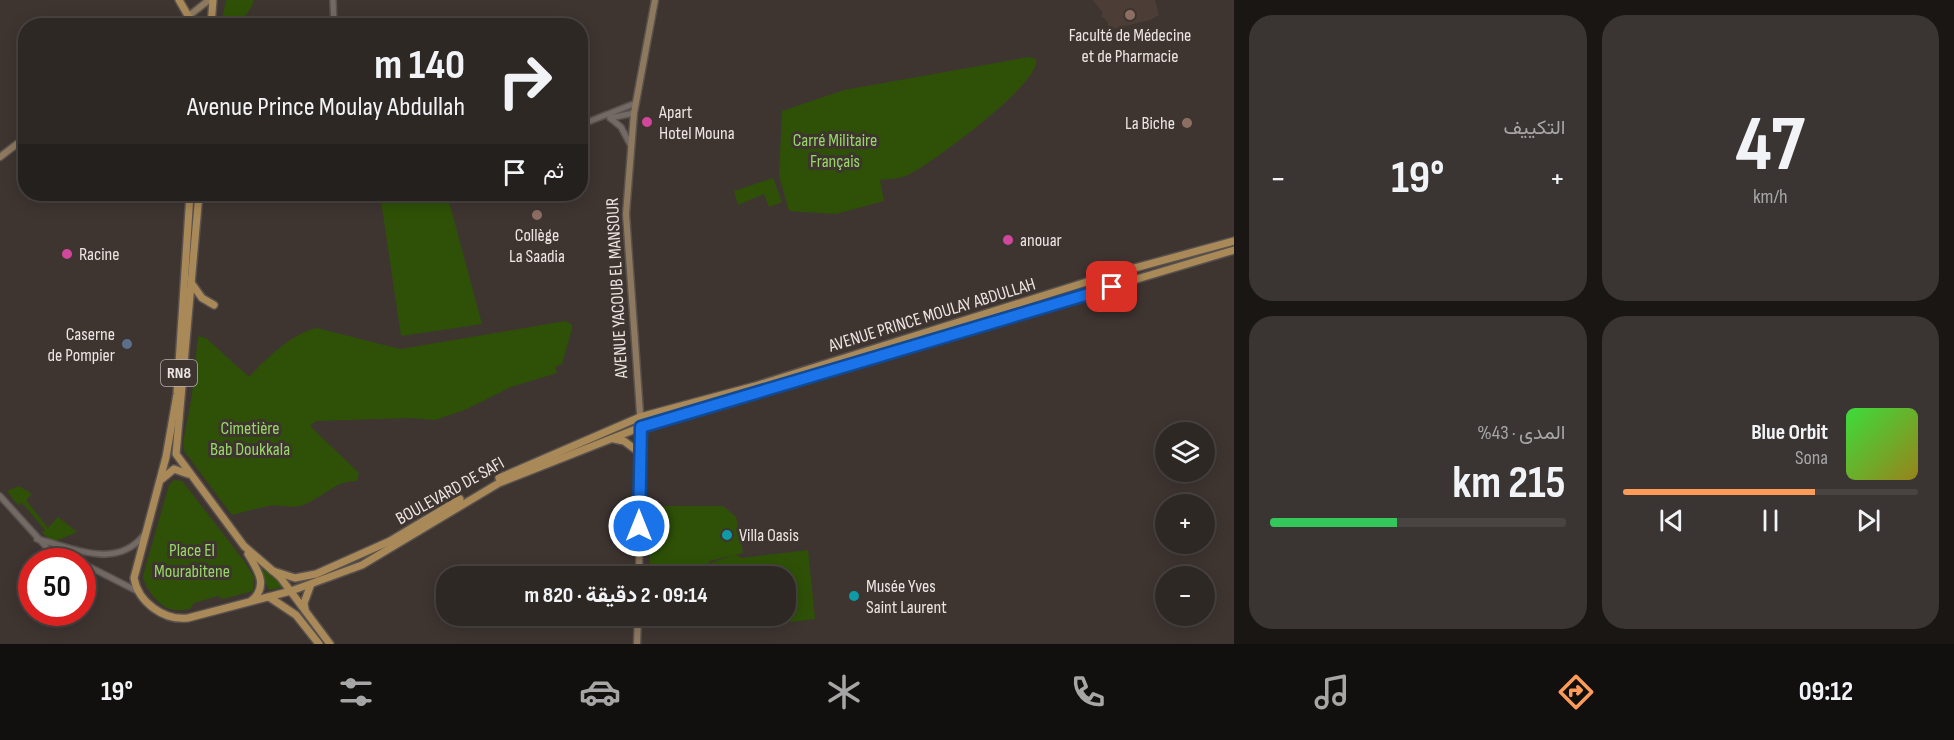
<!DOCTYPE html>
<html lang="ar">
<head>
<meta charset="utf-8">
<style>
	body { margin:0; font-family:"Sofia Sans Condensed",Vazirmatn,sans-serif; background:#3a3432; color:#f1f3f6; direction:rtl; height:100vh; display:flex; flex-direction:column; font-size:22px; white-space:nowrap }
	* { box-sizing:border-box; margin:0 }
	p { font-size:20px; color:#a7a6a7 }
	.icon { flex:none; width:33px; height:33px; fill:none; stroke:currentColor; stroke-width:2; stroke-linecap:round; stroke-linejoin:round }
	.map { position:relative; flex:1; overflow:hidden; direction:ltr }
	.side { display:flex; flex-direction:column; gap:15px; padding:15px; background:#191614; width:720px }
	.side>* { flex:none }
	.guide { position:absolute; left:18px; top:18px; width:570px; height:183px; border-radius:24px; box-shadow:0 3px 15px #0003,0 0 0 2px #494442; direction:rtl; background:#2e2825; color:#f1f3f6; overflow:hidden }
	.fabs { position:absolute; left:1155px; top:422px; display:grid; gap:12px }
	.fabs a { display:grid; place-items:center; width:60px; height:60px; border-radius:50%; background:#2e2825; box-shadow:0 3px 15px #0003,0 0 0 2px #494442; font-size:30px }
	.speed { position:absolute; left:18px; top:548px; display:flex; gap:12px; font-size:30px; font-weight:700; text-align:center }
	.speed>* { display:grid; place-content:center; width:78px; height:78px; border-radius:50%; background:#2e2825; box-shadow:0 3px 15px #0003,0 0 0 2px #494442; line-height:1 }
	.speed .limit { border:9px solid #d22; background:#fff; color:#111 }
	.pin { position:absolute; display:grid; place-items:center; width:51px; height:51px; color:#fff; margin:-26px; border-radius:12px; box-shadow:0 3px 9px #0006 }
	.me { position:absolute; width:66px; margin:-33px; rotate:0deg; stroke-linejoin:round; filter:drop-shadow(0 0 4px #0008) }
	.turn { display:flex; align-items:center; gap:21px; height:126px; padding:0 24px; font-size:27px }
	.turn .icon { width:78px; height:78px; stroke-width:2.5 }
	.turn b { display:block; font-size:42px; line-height:51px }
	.then { display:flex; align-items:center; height:57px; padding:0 24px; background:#0003; gap:12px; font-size:22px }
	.big { font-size:45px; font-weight:700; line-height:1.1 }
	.side .widget { flex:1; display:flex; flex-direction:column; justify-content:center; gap:9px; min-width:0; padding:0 21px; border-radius:24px; background:#3a3432 }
	.side .dial { align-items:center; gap:0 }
	.dial b { font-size:78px; line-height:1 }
	.song { display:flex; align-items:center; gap:18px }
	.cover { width:72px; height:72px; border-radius:9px; background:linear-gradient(135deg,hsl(120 70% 55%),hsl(50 70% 35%)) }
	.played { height:6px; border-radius:3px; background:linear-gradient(90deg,#fe9b59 65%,#494442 65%) }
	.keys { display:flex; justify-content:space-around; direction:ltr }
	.heat { display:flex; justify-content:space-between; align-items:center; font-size:33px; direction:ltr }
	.charge { height:9px; border-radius:4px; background:linear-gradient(90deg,#34c759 43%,#494442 0) }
	.side .tiles { flex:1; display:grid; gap:15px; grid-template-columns:repeat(2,1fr) }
	.trip { position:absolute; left:436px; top:566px; width:360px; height:60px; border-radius:24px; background:#2e2825; box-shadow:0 3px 15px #0003,0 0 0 2px #494442; font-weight:700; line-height:60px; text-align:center; direction:rtl }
	.tabs { display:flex; height:96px; justify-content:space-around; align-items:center; background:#12100f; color:#a7a6a7 }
	.tabs .icon { width:42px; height:42px }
	.tabs .on { color:#fe9b59 }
	.tabs b { font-size:27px; color:#f1f3f6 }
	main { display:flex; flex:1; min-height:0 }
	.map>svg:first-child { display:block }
	.built { fill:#4c3d36 }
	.green { fill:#2e5107 }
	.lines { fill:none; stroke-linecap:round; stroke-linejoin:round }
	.tertiary-casing { stroke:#58514e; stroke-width:8 }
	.secondary-casing { stroke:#58514e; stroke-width:9 }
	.primary-casing { stroke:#58514e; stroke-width:10 }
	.tertiary { stroke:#736a65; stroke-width:5 }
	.secondary { stroke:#8e795f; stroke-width:6 }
	.primary { stroke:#a98958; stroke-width:7 }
	.route-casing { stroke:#114b97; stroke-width:15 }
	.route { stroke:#1a73e8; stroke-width:10 }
	.education-dot { fill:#8d6e63; stroke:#3e3531; stroke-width:2 }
	.hotel-dot { fill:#d1479c; stroke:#3e3531; stroke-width:2 }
	.service-dot { fill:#5c6f8a; stroke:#3e3531; stroke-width:2 }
	.culture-dot { fill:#0f9aa8; stroke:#3e3531; stroke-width:2 }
	.labels { text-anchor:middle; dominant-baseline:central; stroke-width:6; stroke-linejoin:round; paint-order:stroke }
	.shield { fill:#3e3531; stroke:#b7b0ae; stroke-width:1.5 }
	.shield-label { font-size:16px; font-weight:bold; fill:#ebe5e3 }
	.poi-label { font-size:18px; fill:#ebe5e3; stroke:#3e3531; text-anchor:start }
	.park-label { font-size:18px; fill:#98d668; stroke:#3e3531 }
	.street-label { font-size:18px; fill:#ebe5e3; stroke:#3e3531 }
</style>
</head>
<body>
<main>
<section class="side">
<div class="tiles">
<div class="widget dial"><b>47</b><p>km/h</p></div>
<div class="widget"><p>التكييف</p>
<div class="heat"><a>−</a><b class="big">19°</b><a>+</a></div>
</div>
<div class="widget">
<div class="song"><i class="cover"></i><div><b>Blue Orbit</b><p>Sona</p></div></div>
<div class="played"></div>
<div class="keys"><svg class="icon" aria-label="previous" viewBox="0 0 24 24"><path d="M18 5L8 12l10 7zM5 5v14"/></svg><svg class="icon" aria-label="pause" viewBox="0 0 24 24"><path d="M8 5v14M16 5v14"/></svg><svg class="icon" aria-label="next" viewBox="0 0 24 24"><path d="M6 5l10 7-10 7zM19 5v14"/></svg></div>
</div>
<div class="widget"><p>المدى · 43%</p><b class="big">215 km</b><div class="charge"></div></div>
</div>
</section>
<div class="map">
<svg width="1234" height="644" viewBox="0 0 1234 644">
	<rect width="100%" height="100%" fill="#3e3531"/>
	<!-- built -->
	<polygon class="built" points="1093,0 1155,0 1159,15 1150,20 1108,30 1108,22 1101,16 1103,13"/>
	<!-- green -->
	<g class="green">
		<path d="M226,0H254C250,13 242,20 230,24L228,18L226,19V25H221Z"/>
		<path d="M1029,57L1036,59C1043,82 930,165 908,175C900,179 889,179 880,180L884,201L836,214L789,211L779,176L782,111L844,90Z"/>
		<polygon points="773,178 782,202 769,207 764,194 738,205 734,191"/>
		<polygon points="380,194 447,194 482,324 401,336"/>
		<path d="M566,321L572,325V329L562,364L555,367L557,373L511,387L467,409L435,420L411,418L316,421L310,426L359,473L357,481C337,481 327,493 310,502C292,511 285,504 269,506C257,508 245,512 232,515L184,451L183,443L192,395L198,336L206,338L249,377C266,359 292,333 317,328L400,349Z"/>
		<path d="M174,480L182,481L186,486L244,561L254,577L253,591L223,599L218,596L194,603L190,609C184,610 177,611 170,609C159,606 144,587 143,576L169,485Z"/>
		<polygon points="19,486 32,494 26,500 48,528 58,517 77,532 54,542 42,533 45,530 22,503 18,505 7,491"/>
		<polygon points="650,506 723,506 736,517 743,553 735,555 742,558 808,550 815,619 741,628 739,618 721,621 720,615 786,615 786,576 712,576 711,563 734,555 710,561 707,570 650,576"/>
		<polygon points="252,556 284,587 269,590"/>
	</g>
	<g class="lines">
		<defs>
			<g id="tertiary">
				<polyline points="333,0 334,26"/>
				<polyline points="610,118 621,127 630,144"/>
				<polyline points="610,118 634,113"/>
				<polyline points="580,125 636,103"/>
				<polyline points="0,496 49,550 76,561"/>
				<path d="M37,539C74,548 116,570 144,535"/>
				<polyline points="82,563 137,591"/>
			</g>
			<g id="secondary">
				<polyline points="176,26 209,0"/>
				<polyline points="0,157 26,137"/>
				<polyline points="639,576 641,427 626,214 634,113 655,0"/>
				<polyline points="637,644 638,615"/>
			</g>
			<g id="primary">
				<polyline points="179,0 194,26"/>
				<polyline points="211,26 213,0"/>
				<path d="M190,194L177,394L166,457L134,578C138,602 164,621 188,618L291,591L362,565L499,483L641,427L1234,250"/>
				<polyline points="199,194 176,454 244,546 280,577 330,644"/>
				<polyline points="192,284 202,298 214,305"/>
				<polyline points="614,439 624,441 640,453"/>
				<polyline points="499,478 640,417 755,386 1109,275 1234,241"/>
				<polyline points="162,479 174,469 188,474"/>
				<path d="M248,554C258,570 269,587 251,601"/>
				<polyline points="273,571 295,578 316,574 390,541 460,499"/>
				<polyline points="269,597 296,615 319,644"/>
				<polyline points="305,609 304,603 311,584"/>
			</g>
		</defs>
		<!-- tertiary casing -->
		<use href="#tertiary" class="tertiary-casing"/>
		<!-- secondary casing -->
		<use href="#secondary" class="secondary-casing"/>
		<!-- primary casing -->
		<use href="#primary" class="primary-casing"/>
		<!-- tertiary -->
		<use href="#tertiary" class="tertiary"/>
		<!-- secondary -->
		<use href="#secondary" class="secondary"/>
		<!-- primary -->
		<use href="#primary" class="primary"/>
	</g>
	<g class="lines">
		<defs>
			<polyline id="route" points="639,526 641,427 1112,287"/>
		</defs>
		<!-- route casing -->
		<use href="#route" class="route-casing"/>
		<!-- route -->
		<use href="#route" class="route"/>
	</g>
	<!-- markers -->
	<g class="education-dot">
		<circle cx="1130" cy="15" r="6"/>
		<circle cx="1187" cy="123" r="6"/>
		<circle cx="537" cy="215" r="6"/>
	</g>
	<g class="hotel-dot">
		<circle cx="647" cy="122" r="6"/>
		<circle cx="1008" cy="240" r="6"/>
		<circle cx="67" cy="254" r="6"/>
	</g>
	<circle class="service-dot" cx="127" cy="344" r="6"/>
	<g class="culture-dot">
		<circle cx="727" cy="535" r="6"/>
		<circle cx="854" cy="596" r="6"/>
	</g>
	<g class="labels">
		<!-- shield labels -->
		<rect class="shield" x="161" y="360" width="36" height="26" rx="4.5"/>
		<g class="shield-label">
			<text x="179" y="373">RN8</text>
		</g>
		<!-- poi labels -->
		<g class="poi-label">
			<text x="1130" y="35" text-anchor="middle">Faculté de Médecine<tspan x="1130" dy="21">et de Pharmacie</tspan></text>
			<text x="659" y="112">Apart<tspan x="659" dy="21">Hotel Mouna</tspan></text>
			<text x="1175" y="123" text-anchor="end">La Biche</text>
			<text x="537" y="235" text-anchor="middle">Collège<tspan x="537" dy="21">La Saadia</tspan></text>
			<text x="1020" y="240">anouar</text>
			<text x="79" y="254">Racine</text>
			<text x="115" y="334" text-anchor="end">Caserne<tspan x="115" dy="21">de Pompier</tspan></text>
			<text x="739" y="535">Villa Oasis</text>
			<text x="866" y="586">Musée Yves<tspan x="866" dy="21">Saint Laurent</tspan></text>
		</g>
		<!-- park labels -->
		<g class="park-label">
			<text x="835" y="140">Carré Militaire<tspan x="835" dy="21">Français</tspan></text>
			<text x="250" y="428">Cimetière<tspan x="250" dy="21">Bab Doukkala</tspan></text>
			<text x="192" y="550">Place El<tspan x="192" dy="21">Mourabitene</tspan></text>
		</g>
		<!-- street labels -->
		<g class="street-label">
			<text transform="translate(617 288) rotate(-93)">AVENUE YACOUB EL MANSOUR</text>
			<text transform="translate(932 315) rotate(-17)">AVENUE PRINCE MOULAY ABDULLAH</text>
			<text transform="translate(450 491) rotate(-29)">BOULEVARD DE SAFI</text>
		</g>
	</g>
</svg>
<div class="fabs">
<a><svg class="icon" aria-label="layers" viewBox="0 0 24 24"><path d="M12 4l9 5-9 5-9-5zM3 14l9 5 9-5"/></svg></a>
<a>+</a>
<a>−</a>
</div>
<div class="speed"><div class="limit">50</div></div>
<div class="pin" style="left:1112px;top:287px;background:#d93025"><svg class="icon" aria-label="arrive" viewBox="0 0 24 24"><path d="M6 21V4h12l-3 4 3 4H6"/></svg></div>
<svg class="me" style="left:639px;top:526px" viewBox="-20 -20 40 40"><circle r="17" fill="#1a73e8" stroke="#fff" stroke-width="3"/><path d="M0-11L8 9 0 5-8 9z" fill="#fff"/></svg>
<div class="trip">09:14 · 2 دقيقة · 820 m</div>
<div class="guide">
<div class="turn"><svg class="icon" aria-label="right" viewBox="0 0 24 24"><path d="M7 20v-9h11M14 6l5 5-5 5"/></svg><div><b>140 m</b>Avenue Prince Moulay Abdullah</div></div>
<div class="then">ثم<svg class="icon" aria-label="arrive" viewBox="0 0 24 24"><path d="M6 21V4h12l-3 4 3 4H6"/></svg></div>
</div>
</div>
</main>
<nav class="tabs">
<b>09:12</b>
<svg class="icon on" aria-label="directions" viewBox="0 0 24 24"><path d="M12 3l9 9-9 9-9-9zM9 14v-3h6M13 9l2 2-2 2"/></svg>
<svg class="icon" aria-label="music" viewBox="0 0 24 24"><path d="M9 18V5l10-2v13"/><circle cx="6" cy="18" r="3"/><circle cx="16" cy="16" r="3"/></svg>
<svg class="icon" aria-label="phone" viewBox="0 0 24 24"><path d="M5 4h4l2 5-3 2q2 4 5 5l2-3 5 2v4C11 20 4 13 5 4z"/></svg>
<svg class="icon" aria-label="climate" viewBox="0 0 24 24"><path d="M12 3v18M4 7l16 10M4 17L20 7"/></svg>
<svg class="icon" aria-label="car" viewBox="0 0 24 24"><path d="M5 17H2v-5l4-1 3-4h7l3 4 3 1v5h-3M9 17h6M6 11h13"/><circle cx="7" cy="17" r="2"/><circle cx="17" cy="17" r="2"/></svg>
<svg class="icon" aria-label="filters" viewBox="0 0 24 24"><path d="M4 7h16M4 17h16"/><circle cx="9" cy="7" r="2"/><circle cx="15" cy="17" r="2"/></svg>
<b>19°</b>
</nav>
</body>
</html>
